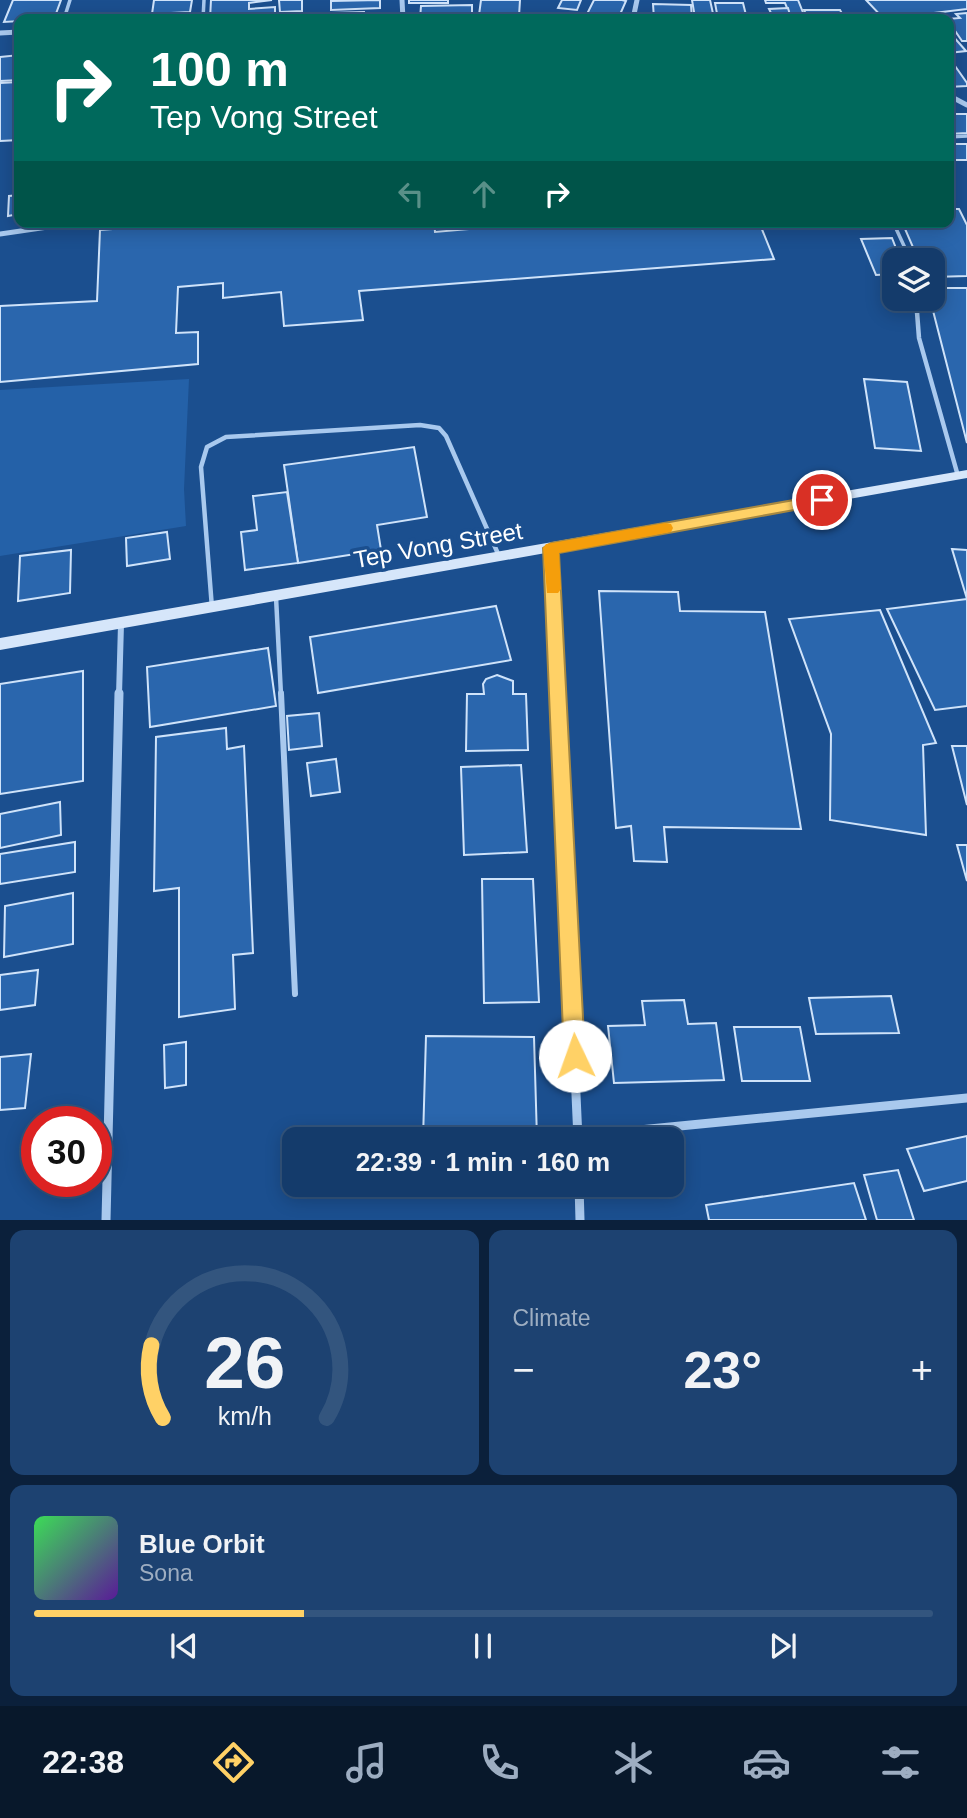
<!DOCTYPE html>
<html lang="en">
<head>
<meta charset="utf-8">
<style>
	body { margin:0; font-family:Helvetica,sans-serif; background:#1d4271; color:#f1f3f6; height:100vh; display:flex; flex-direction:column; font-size:26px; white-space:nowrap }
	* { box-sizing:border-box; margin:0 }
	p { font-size:23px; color:#9dadc1 }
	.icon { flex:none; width:38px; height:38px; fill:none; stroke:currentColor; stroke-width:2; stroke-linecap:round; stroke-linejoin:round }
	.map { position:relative; height:1220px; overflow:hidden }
	.drawer { display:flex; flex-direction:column; gap:10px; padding:10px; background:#0b203b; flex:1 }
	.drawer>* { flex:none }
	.top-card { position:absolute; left:14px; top:14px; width:940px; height:214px; border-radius:14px; box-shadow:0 4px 18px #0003,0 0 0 2px #33557e; background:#00695c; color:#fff; overflow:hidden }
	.tools { position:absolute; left:882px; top:248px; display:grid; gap:14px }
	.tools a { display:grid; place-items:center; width:63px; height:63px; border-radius:14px; background:#143b6b; box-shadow:0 4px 18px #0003,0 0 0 2px #33557e; font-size:35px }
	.speed { position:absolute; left:21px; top:1106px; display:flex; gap:14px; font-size:35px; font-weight:700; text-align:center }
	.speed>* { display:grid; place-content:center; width:91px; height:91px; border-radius:50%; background:#143b6b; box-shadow:0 4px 18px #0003,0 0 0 2px #33557e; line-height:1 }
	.speed .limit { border:10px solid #d22; background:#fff; color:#111 }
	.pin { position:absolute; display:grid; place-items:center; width:60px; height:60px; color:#fff; margin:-30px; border:4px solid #fff; border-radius:50%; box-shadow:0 2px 7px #0007 }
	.me { position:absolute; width:77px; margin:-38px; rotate:357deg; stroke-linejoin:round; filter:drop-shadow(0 0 5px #0008) }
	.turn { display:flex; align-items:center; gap:24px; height:147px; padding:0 21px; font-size:32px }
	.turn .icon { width:91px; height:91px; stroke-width:2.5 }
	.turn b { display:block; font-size:49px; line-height:60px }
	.lanes { display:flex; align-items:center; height:66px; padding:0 21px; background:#0003; justify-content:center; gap:35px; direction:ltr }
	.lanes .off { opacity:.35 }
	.big { font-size:52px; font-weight:800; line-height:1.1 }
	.drawer .widget { flex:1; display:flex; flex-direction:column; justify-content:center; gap:10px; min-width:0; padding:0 24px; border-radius:14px; background:#1d4271 }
	.drawer .dial { align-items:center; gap:0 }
	.dial svg { height:182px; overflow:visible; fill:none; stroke:#33557e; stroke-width:7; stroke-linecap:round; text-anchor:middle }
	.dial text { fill:#f1f3f6; stroke:none }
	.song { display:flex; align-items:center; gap:21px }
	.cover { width:84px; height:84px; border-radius:10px; background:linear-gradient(135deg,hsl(130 70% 55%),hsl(270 70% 35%)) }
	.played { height:7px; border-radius:4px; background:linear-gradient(90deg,#ffd166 30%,#33557e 30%) }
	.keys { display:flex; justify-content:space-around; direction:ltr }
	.heat { display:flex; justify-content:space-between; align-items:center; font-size:38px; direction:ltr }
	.drawer .tiles { flex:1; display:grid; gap:10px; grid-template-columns:1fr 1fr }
	.widget:last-child { grid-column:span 2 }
	.trip { position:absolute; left:282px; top:1127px; width:402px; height:70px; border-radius:14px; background:#143b6b; box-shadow:0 4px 18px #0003,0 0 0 2px #33557e; font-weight:800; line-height:70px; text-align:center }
	.dock { display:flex; height:112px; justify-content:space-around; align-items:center; background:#08182b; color:#9dadc1 }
	.dock .icon { width:49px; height:49px }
	.dock .selected { color:#ffd166 }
	.dock b { font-size:32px; color:#f1f3f6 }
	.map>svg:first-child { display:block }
	.green { fill:#2461a8 }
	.building { fill:#2a66ad; stroke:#cfe3fa; stroke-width:2 }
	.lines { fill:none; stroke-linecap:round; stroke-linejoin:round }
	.lane-far2 { stroke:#a9c9ee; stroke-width:3.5 }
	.lane-far1 { stroke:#a9c9ee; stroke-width:4.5 }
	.lane { stroke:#a9c9ee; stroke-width:6 }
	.street-far2 { stroke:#a9c9ee; stroke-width:5 }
	.street-far1 { stroke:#a9c9ee; stroke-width:6 }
	.street { stroke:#a9c9ee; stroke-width:9 }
	.secondary { fill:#d6e6fa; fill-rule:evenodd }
	.route { fill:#ffd166; stroke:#a68842; stroke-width:2 }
	.slow { fill:#f59e0b }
	.labels { text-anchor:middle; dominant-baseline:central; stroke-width:7; stroke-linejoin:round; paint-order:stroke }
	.street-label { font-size:24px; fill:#fff; stroke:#1b4f8f }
</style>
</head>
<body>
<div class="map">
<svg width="967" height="1220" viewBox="0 0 967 1220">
	<rect width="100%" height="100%" fill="#1b4f8f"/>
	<!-- green -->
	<polygon class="green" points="189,379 184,489 186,526 0,556 0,390"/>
	<!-- building -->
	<g class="building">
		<polygon points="13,0 61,0 54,19 4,22"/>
		<polygon points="154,0 192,0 190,12 152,14"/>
		<polygon points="211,0 272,0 249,3 249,9 275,7 275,19 210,19"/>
		<polygon points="279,0 302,0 302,11 280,12"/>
		<polygon points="380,0 380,8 331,10 331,1"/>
		<rect x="409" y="0" width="39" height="3"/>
		<polygon points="481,0 520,0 519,16 479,15"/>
		<polygon points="562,0 581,0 577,10 558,8"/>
		<polygon points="594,0 622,0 626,1 618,19 585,18"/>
		<polygon points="692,0 710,0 714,18 695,18"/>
		<polygon points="765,0 798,0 804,15 790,15 785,3 766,3"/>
		<polygon points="866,0 967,0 967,9 884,19"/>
		<polygon points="715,3 743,3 747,19 718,19"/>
		<polygon points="653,4 691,5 692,19 654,19"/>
		<polygon points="472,5 472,19 420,19 421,6"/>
		<polygon points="788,8 790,15 795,15 796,19 774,19 769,9"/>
		<polygon points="804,10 840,10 845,19 808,19"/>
		<polygon points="364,12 365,19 332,19 332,13"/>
		<polygon points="551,13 573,15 572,19 548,19"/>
		<polygon points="967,13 967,41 962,41 947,19 960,18 956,14"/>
		<polygon points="324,15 324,19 288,19 288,16"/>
		<polygon points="948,35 952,35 966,51 949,53"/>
		<polygon points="19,55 19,80 0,81 0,57"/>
		<polygon points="948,56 967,83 967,86 948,87"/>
		<polygon points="19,82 19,140 0,141 0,83"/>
		<polygon points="948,114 967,114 967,133 948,134"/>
		<rect x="948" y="144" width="19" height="16"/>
		<polygon points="19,195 19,214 8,216 9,196"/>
		<polygon points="948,209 959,209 967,225 967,276 933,277 933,261 919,261 902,222 948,222"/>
		<polygon points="203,222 434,222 435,232 551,222 759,222 774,259 359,291 363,320 284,326 281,292 223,298 223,283 178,287 176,333 198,332 198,364 0,382 0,306 97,301 100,230"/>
		<polygon points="892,238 901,261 894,261 894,274 876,275 861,239"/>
		<polygon points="933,288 967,288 967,443 930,299 933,299"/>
		<polygon points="864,379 907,382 921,451 875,448"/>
		<polygon points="414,447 427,517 377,525 381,550 298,563 284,465"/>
		<polygon points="287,492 298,563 245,570 241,532 257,530 253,496"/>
		<polygon points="167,532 170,559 127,566 126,538"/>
		<polygon points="952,549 967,550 967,599"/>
		<polygon points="71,550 70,593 18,601 20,556"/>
		<polygon points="599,591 678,592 680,611 765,612 801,829 664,827 667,862 634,861 631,826 616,828"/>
		<polygon points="967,599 967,706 935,710 887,609"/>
		<polygon points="496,606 511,660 318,693 310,637"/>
		<polygon points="880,610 936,743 923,745 926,835 830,820 831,734 789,619"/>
		<polygon points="268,648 276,706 150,727 147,667"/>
		<polygon points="83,671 83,781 0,794 0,684"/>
		<polygon points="497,675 513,681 513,694 526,694 528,750 466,751 467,694 484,694 483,684 486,679"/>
		<polygon points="319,713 322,746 289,750 287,716"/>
		<polygon points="226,728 227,749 244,746 253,953 233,955 235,1009 179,1017 179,888 154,891 156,737"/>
		<polygon points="952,746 967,746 967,805"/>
		<polygon points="336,759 340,792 311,796 307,763"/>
		<polygon points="521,765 527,852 464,855 461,767"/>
		<polygon points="60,802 61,835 0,848 0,814"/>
		<polygon points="75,842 75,872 0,884 0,854"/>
		<polygon points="957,845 967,845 967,881"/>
		<polygon points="482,879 533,879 539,1002 484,1003"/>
		<polygon points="73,893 73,944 4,957 5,906"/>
		<polygon points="38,970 35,1005 0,1010 0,975"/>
		<polygon points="891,996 899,1033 816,1034 809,998"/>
		<polygon points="684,1000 688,1024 716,1023 724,1080 614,1083 608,1026 645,1025 642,1001"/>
		<polygon points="734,1027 800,1027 810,1081 742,1081"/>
		<polygon points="426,1036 534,1037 537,1139 423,1139"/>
		<polygon points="186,1042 186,1085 165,1088 164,1045"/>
		<polygon points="31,1054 25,1108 0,1110 0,1057"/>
		<polygon points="967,1136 967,1181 924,1191 907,1149"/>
		<polygon points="898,1170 914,1220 877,1220 864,1175"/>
		<polygon points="854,1183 866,1220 709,1220 706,1205"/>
	</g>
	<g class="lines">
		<!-- lane-far2 -->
		<g class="lane-far2">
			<polyline points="64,19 70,0"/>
			<polyline points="203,19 204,0"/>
			<polyline points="948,137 967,136"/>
			<polyline points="893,222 911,261"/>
		</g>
		<!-- lane-far1 -->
		<g class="lane-far1">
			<polyline points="916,299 919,338 958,476"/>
			<polyline points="276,597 281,695"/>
			<polyline points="212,608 201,467 207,447 226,437 420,425 439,428 446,436 499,556"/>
		</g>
		<!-- lane -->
		<polyline class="lane" points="281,693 295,994"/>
		<!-- street-far2 -->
		<g class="street-far2">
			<polyline points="402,0 403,19"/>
			<polyline points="633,19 637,0"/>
			<polyline points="0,33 19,32"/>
			<polyline points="948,95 967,105"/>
			<polyline points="0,234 82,222"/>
		</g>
		<!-- street-far1 -->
		<g class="street-far1">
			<polyline points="551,549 558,695"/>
			<polyline points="119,695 121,624"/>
		</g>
		<!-- street -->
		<g class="street">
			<polyline points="558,693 578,1139"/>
			<polyline points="578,1136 967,1098"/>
			<polyline points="579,1185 580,1220"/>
			<polyline points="106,1220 119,693"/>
		</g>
		<!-- secondary -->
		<polygon class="secondary" points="967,470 967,478 0,650 0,638"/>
	</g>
	<!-- route -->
	<polygon class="route" points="822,495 827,496 830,500 827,504 559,553 585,1056 582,1064 575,1067 567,1064 564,1056 543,548 551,543"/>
	<!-- slow -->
	<polygon class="slow" points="665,523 671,524 673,528 671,532 559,553 561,589 558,593 547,593 543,548 546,544"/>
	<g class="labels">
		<!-- street labels -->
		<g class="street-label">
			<text transform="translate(438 545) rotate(-10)">Tep Vong Street</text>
		</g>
	</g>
</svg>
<div class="tools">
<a><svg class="icon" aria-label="layers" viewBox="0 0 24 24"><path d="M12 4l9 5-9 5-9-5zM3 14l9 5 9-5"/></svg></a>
</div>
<div class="speed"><div class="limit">30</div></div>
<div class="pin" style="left:822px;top:500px;background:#d93025"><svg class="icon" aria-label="arrive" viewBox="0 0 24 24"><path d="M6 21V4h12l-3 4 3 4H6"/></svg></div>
<svg class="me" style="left:575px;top:1056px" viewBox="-20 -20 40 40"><circle r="19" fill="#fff"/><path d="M0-13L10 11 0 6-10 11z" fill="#ffd166"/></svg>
<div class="trip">22:39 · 1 min · 160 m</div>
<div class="top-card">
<div class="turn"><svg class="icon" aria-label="right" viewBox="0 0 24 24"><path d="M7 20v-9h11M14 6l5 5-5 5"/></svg><div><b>100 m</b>Tep Vong Street</div></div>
<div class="lanes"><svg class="icon off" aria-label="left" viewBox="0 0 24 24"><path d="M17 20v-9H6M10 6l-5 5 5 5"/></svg><svg class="icon off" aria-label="ahead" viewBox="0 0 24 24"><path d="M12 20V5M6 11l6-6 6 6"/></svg><svg class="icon" aria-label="right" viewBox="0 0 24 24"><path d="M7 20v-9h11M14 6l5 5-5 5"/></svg></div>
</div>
</div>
<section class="drawer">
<div class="tiles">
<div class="widget dial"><svg viewBox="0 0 100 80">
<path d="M14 69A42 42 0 1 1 86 69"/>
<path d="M14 69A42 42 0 0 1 9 37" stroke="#ffd166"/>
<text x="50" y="56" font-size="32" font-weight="700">26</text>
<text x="50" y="72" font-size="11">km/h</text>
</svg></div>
<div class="widget"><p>Climate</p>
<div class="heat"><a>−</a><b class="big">23°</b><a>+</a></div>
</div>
<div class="widget">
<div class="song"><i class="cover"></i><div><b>Blue Orbit</b><p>Sona</p></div></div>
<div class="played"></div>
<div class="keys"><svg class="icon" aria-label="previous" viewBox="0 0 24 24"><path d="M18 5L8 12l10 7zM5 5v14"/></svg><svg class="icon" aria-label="pause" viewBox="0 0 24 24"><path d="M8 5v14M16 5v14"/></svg><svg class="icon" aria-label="next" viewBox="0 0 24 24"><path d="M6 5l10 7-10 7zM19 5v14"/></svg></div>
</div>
</div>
</section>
<nav class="dock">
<b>22:38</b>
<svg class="icon selected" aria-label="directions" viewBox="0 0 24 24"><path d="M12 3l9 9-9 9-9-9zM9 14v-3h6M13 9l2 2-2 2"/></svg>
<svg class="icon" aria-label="music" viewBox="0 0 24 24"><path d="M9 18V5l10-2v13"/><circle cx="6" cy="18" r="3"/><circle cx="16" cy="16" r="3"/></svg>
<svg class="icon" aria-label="phone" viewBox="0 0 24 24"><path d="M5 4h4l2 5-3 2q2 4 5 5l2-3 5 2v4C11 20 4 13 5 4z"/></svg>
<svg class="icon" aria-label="climate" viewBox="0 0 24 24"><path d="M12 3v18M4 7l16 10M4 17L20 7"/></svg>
<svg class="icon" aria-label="car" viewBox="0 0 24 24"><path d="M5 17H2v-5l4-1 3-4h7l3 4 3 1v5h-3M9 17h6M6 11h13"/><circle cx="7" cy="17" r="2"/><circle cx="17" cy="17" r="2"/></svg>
<svg class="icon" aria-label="filters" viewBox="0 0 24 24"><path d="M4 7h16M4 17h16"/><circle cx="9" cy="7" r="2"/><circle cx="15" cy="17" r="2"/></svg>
</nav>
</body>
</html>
